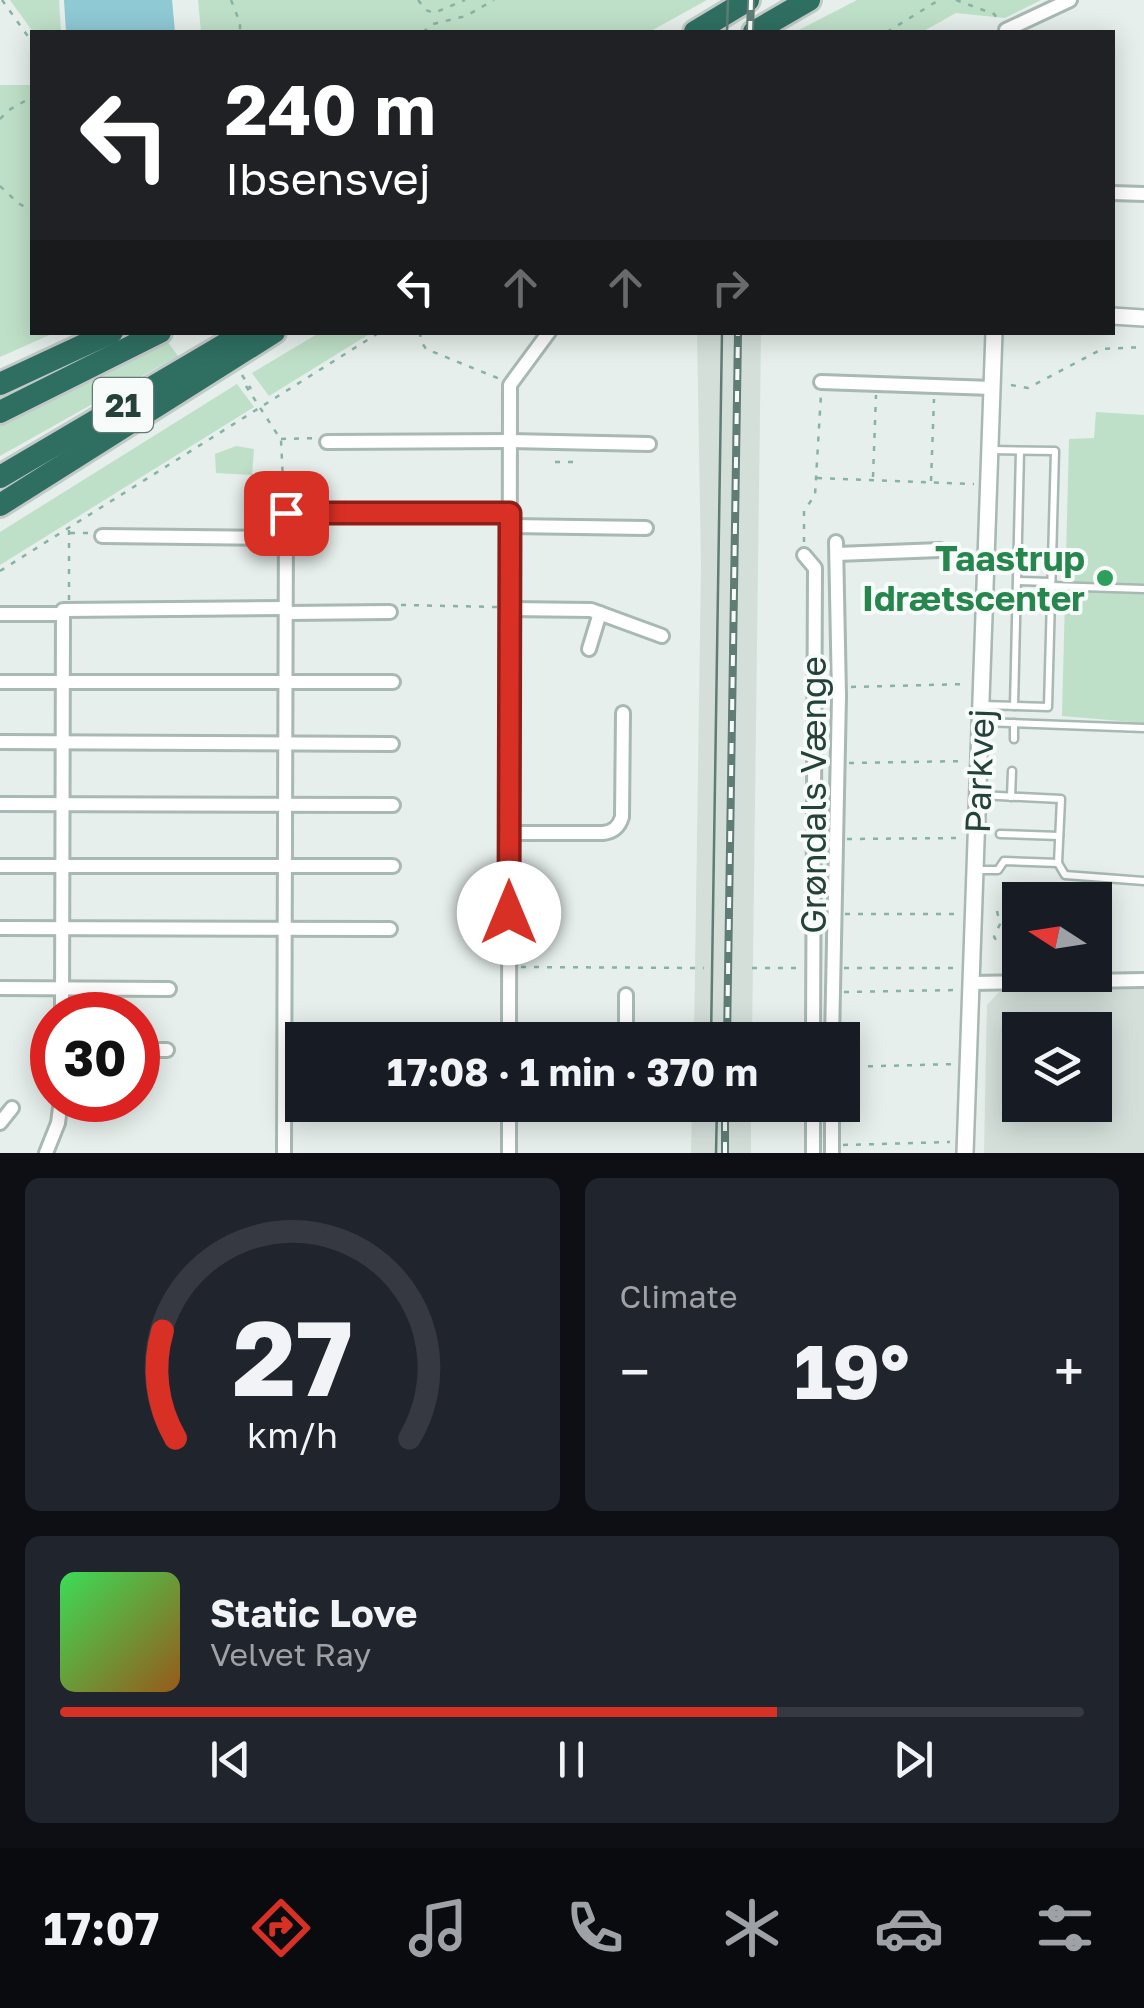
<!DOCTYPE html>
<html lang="en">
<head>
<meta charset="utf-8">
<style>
	body { margin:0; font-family:"Golos Text",sans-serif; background:#20242c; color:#f1f3f6; height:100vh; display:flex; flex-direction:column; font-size:38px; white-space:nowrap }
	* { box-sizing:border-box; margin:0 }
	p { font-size:32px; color:#9ea1a6 }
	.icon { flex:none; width:55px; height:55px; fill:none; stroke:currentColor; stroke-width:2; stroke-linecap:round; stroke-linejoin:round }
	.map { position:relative; height:1153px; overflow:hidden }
	.details { display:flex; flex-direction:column; gap:25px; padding:25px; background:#0d0f14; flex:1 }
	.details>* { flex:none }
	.hud { position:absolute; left:30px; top:30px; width:1085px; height:305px; border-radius:0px; box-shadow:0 5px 25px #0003; background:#202124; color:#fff; overflow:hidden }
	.needle { width:65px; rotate:282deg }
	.buttons { position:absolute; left:1002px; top:882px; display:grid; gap:20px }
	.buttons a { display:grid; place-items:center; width:110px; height:110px; border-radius:0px; background:#171b24; box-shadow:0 5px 25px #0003; font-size:50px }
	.speed { position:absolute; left:30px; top:992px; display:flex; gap:20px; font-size:50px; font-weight:700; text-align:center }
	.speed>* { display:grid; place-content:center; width:130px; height:130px; border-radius:50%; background:#171b24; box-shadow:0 5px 25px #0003; line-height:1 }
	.speed .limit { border:15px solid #d22; background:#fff; color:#111 }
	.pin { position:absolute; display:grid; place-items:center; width:85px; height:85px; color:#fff; margin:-42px; border-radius:20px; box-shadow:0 5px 15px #0006 }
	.me { position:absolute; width:110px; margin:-55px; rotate:0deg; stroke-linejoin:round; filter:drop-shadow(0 0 8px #0008) }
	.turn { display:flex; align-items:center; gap:35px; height:210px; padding:0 30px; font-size:45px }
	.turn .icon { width:130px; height:130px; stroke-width:2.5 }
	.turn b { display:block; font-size:70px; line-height:85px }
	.lanes { display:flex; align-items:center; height:95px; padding:0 30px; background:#0003; justify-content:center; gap:50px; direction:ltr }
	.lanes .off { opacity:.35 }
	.big { font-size:75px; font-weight:700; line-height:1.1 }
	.details .tile { flex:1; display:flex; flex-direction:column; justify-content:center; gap:15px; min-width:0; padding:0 35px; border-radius:15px; background:#20242c }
	.details .dial { align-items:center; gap:0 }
	.dial svg { height:260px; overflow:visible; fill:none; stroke:#363941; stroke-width:7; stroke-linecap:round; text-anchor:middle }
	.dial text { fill:#f1f3f6; stroke:none }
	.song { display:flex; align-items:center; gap:30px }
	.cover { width:120px; height:120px; border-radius:15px; background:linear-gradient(135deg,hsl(130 70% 55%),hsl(30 70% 35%)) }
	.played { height:10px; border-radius:5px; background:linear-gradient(90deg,#d93025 70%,#363941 70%) }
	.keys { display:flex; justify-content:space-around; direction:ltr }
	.heat { display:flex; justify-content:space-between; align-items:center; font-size:55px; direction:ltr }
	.details .tiles { flex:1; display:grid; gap:25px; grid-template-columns:1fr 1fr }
	.tile:last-child { grid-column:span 2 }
	.trip { position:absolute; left:285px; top:1022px; width:575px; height:100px; border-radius:0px; background:#171b24; box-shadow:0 5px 25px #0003; font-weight:700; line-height:100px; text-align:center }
	.menu { display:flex; height:160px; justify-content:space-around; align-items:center; background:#090b0e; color:#9ea1a6 }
	.menu .icon { width:70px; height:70px }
	.menu .selected { color:#d93025 }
	.menu b { font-size:45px; color:#f1f3f6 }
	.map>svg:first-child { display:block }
	.built { fill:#d4dfda; fill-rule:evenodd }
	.green { fill:#bfe0c8 }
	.water { fill:#8ec9d4 }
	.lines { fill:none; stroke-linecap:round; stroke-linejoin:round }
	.service-casing { stroke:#a8b8b2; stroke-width:11 }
	.minor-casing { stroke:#a8b8b2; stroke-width:18 }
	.tertiary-casing { stroke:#a8b8b2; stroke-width:20 }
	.motorway-casing { stroke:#c2cac8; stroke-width:28 }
	.path { stroke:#86b3a5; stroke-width:2.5; stroke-dasharray:5 8; stroke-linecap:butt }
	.service { stroke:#fff; stroke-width:6 }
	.minor { stroke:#fff; stroke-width:12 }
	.tertiary { stroke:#fff; stroke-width:15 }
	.motorway { stroke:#2f6f62; stroke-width:22 }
	.tram { stroke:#5f7d75; stroke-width:2.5 }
	.rail-casing { stroke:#5f7d75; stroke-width:8 }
	.rail { stroke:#f7fbf9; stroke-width:4; stroke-dasharray:11; stroke-linecap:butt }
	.route-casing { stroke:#8d1f18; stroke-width:25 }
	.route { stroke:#d93025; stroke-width:18 }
	.leisure-dot { fill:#2e9e5b; stroke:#f7fbf9; stroke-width:4 }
	.labels { text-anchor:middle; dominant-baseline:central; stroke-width:8; stroke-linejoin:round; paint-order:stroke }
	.shield { fill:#f7fbf9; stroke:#637a73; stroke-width:2.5 }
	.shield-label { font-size:32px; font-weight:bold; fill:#24423a }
	.leisure-label { font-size:35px; font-weight:bold; fill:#27864d; stroke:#f7fbf9; text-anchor:end }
	.street-label { font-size:35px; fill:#24423a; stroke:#f7fbf9 }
</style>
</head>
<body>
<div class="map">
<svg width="1144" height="1153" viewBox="0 0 1144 1153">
	<rect width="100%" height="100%" fill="#e6efeb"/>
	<!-- built -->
	<g class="built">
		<polygon points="697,333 761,333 752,1040 694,1040 701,566"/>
		<path d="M1144,989V1153H984L987,1005L1000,991ZM1020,1030H1095V1105H1020Z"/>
		<polygon points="692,1105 751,1105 751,1153 691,1153"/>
	</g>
	<!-- green -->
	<g class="green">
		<polygon points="10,0 59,0 61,32 33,32"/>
		<polygon points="198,0 707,0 649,32 201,32"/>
		<polygon points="857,0 1041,0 1005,18 956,13 922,32 795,32"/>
		<polygon points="0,85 32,85 32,332 54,333 0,357"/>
		<polygon points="319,333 371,333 269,396 252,373"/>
		<polygon points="167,341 178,356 0,456 0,420"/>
		<polygon points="237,384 254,407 0,565 0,532"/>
		<polygon points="1096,412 1144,415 1144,723 1062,716 1069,439 1094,438"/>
		<polygon points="236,446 254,449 252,475 216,473 215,454"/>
	</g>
	<!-- water -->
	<polygon class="water" points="64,0 172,0 175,32 66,32"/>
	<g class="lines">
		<defs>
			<g id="service">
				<polyline points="1018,581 1051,582"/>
				<polyline points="1051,586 1144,589"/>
				<polyline points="981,705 1048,707 1055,451 991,450"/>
				<polyline points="1014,706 1020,451"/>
				<polyline points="982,722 1144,728"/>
				<polyline points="1014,739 1014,723"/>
				<polyline points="979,795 1061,799 1058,863 1065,875 1144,881"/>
				<polyline points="1011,797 1012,771"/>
				<polyline points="1000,834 1059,836"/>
				<polyline points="979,870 998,870 1004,861 1058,863"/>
			</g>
			<g id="minor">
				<polyline points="1006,32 1006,30 1070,0"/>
				<polyline points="1112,193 1144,194"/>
				<polyline points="821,382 992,388"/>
				<polyline points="327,442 510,441 649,444"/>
				<polyline points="510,526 646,528"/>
				<polyline points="102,536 286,538"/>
				<polyline points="837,554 940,550"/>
				<polyline points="804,555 815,568 813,1040"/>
				<polyline points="509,609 591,610 662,636"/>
				<polyline points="286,613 390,612"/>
				<polyline points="0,614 63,614"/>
				<polyline points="589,649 600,613"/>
				<polyline points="0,682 393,682"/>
				<polyline points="0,742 392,744"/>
				<polyline points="0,804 393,805"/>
				<path d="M509,833H603C613,832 619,827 622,817L623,713"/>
				<polyline points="0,866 393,866"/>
				<polyline points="0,928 390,929"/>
				<polyline points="971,983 1144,980"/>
				<polyline points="0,988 169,989"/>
				<polyline points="626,995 626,1040"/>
				<polyline points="62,1015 63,610 286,608"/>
				<polyline points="509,1040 510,385 549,332"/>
				<polyline points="832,1040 839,696 836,542"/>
				<polyline points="138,1050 167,1050"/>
				<polyline points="813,1105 813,1153"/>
				<polyline points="0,1123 12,1108"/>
				<polyline points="46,1153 58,1123 61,1100"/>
				<polyline points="284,1153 286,513 510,513"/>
				<polyline points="509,1153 509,1105"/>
				<polyline points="832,1153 832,1105"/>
			</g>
			<g id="tertiary">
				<polyline points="1112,316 1144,318"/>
				<polyline points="965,1153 994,332"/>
			</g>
			<g id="motorway">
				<polyline points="695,32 748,0"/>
				<polyline points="754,32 809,0"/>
				<polyline points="0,384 112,332"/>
				<polyline points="0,412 160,332"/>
				<polyline points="0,477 246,332"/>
				<polyline points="0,505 274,332"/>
			</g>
		</defs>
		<!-- service casing -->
		<use href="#service" class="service-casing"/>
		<!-- minor casing -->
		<use href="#minor" class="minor-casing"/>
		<!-- tertiary casing -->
		<use href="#tertiary" class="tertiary-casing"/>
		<!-- motorway casing -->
		<use href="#motorway" class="motorway-casing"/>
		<!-- path -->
		<g class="path">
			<polyline points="2,0 32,42"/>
			<polyline points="231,0 240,23 240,32"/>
			<polyline points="418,0 426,10 434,13 465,0"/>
			<polyline points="956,0 994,14 999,21"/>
			<polyline points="423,32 433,24 466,16 494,0"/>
			<polyline points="887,32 939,0"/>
			<polyline points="0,119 9,110 32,97"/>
			<polyline points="0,186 18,203 32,211"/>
			<polyline points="420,332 421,341 426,349 500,379"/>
			<polyline points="242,375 251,389"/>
			<polyline points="1011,385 1028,388 1102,349 1144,347"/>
			<polyline points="246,386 281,440 284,502"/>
			<polyline points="281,439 317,438"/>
			<polyline points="555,462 574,462"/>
			<polyline points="873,477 876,395"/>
			<polyline points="817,478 974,484"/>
			<polyline points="931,481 934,399"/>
			<polyline points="70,533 92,533"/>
			<polyline points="804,542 804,511 815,495 821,394"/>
			<polyline points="0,571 380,332"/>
			<polyline points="69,600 69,528"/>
			<polyline points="401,605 498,607"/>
			<polyline points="851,687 967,684"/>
			<polyline points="849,763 966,761"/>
			<polyline points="847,839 964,838"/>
			<polyline points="997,911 1000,924 994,937 997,941"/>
			<polyline points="845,914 962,914"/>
			<polyline points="521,967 704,968"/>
			<polyline points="752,968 801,968"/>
			<polyline points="844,968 961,968"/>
			<polyline points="844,992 956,990"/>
			<polyline points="842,1067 956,1064"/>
			<polyline points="843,1145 950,1142"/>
		</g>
		<!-- service -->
		<use href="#service" class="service"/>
		<!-- minor -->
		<use href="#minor" class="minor"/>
		<!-- tertiary -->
		<use href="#tertiary" class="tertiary"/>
		<!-- motorway -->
		<use href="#motorway" class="motorway"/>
		<!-- tram -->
		<g class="tram">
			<polyline points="727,32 728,0"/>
			<polyline points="711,1040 722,332"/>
			<polyline points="716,1153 717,1105"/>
		</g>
		<defs>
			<g id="rail">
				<polyline points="750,32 751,0"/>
				<polyline points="727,1040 738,332"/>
				<polyline points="725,1153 725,1105"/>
			</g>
		</defs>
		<!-- rail casing -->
		<use href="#rail" class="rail-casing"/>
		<!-- rail -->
		<use href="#rail" class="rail"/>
	</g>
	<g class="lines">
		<defs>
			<polyline id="route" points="286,513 510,513 509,913"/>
		</defs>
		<!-- route casing -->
		<use href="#route" class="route-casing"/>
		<!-- route -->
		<use href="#route" class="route"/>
	</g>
	<!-- markers -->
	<circle class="leisure-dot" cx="1105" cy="578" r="10"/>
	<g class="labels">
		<!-- shield labels -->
		<rect class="shield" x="93" y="378" width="60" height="54" rx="8"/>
		<g class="shield-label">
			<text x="123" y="405">21</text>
		</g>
		<!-- leisure labels -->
		<g class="leisure-label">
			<text x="1085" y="558">Taastrup<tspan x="1085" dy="40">Idrætscenter</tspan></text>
		</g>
		<!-- street labels -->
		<g class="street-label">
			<text transform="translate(979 771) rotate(-88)">Parkvej</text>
			<text transform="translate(813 795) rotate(-90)">Grøndals Vænge</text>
		</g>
	</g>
</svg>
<div class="buttons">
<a><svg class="needle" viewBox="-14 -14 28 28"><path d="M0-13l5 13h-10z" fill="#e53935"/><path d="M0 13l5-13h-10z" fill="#9ea1a6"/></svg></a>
<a><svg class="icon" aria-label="layers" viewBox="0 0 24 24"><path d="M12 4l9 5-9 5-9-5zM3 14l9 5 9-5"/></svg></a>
</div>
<div class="speed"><div class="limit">30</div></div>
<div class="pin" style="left:286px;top:513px;background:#d93025"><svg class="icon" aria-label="arrive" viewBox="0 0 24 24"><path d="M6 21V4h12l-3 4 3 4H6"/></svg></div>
<svg class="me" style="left:509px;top:913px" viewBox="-20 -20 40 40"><circle r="19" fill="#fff"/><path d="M0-13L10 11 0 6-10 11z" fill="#d93025"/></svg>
<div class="trip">17:08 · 1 min · 370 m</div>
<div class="hud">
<div class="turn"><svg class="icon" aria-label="left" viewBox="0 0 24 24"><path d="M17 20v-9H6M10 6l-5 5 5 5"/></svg><div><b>240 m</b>Ibsensvej</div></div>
<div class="lanes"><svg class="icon" aria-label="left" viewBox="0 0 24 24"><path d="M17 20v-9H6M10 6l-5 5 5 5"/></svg><svg class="icon off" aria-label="ahead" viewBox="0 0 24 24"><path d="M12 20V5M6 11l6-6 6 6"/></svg><svg class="icon off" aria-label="ahead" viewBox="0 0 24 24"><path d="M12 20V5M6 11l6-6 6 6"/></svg><svg class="icon off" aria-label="right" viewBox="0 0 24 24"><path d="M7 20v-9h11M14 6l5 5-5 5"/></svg></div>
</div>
</div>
<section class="details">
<div class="tiles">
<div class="tile dial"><svg viewBox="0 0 100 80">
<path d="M14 69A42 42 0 1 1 86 69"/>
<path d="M14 69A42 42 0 0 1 10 36" stroke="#d93025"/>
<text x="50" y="56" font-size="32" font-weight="700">27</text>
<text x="50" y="72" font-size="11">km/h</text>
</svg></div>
<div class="tile"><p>Climate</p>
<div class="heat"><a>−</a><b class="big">19°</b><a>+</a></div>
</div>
<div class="tile">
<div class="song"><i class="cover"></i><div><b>Static Love</b><p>Velvet Ray</p></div></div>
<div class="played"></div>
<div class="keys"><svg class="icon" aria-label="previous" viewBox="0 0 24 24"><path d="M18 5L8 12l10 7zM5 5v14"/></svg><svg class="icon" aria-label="pause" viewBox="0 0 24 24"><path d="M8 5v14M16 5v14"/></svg><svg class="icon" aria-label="next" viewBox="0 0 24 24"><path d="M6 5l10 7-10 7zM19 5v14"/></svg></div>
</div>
</div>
</section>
<nav class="menu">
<b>17:07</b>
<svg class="icon selected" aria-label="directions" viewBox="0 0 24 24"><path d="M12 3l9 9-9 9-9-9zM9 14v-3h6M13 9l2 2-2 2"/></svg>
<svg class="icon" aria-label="music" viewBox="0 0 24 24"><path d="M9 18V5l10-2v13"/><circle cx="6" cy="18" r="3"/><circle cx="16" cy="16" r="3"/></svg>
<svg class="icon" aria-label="phone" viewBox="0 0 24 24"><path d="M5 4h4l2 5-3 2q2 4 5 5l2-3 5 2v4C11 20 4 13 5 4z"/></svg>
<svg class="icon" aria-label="climate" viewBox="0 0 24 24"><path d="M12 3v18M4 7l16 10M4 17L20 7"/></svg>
<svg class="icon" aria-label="car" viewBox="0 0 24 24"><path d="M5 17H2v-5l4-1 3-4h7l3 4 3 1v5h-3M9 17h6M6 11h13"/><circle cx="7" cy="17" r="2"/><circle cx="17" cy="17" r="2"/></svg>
<svg class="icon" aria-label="filters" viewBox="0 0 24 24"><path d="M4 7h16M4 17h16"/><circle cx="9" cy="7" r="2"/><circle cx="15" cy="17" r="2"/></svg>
</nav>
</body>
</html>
